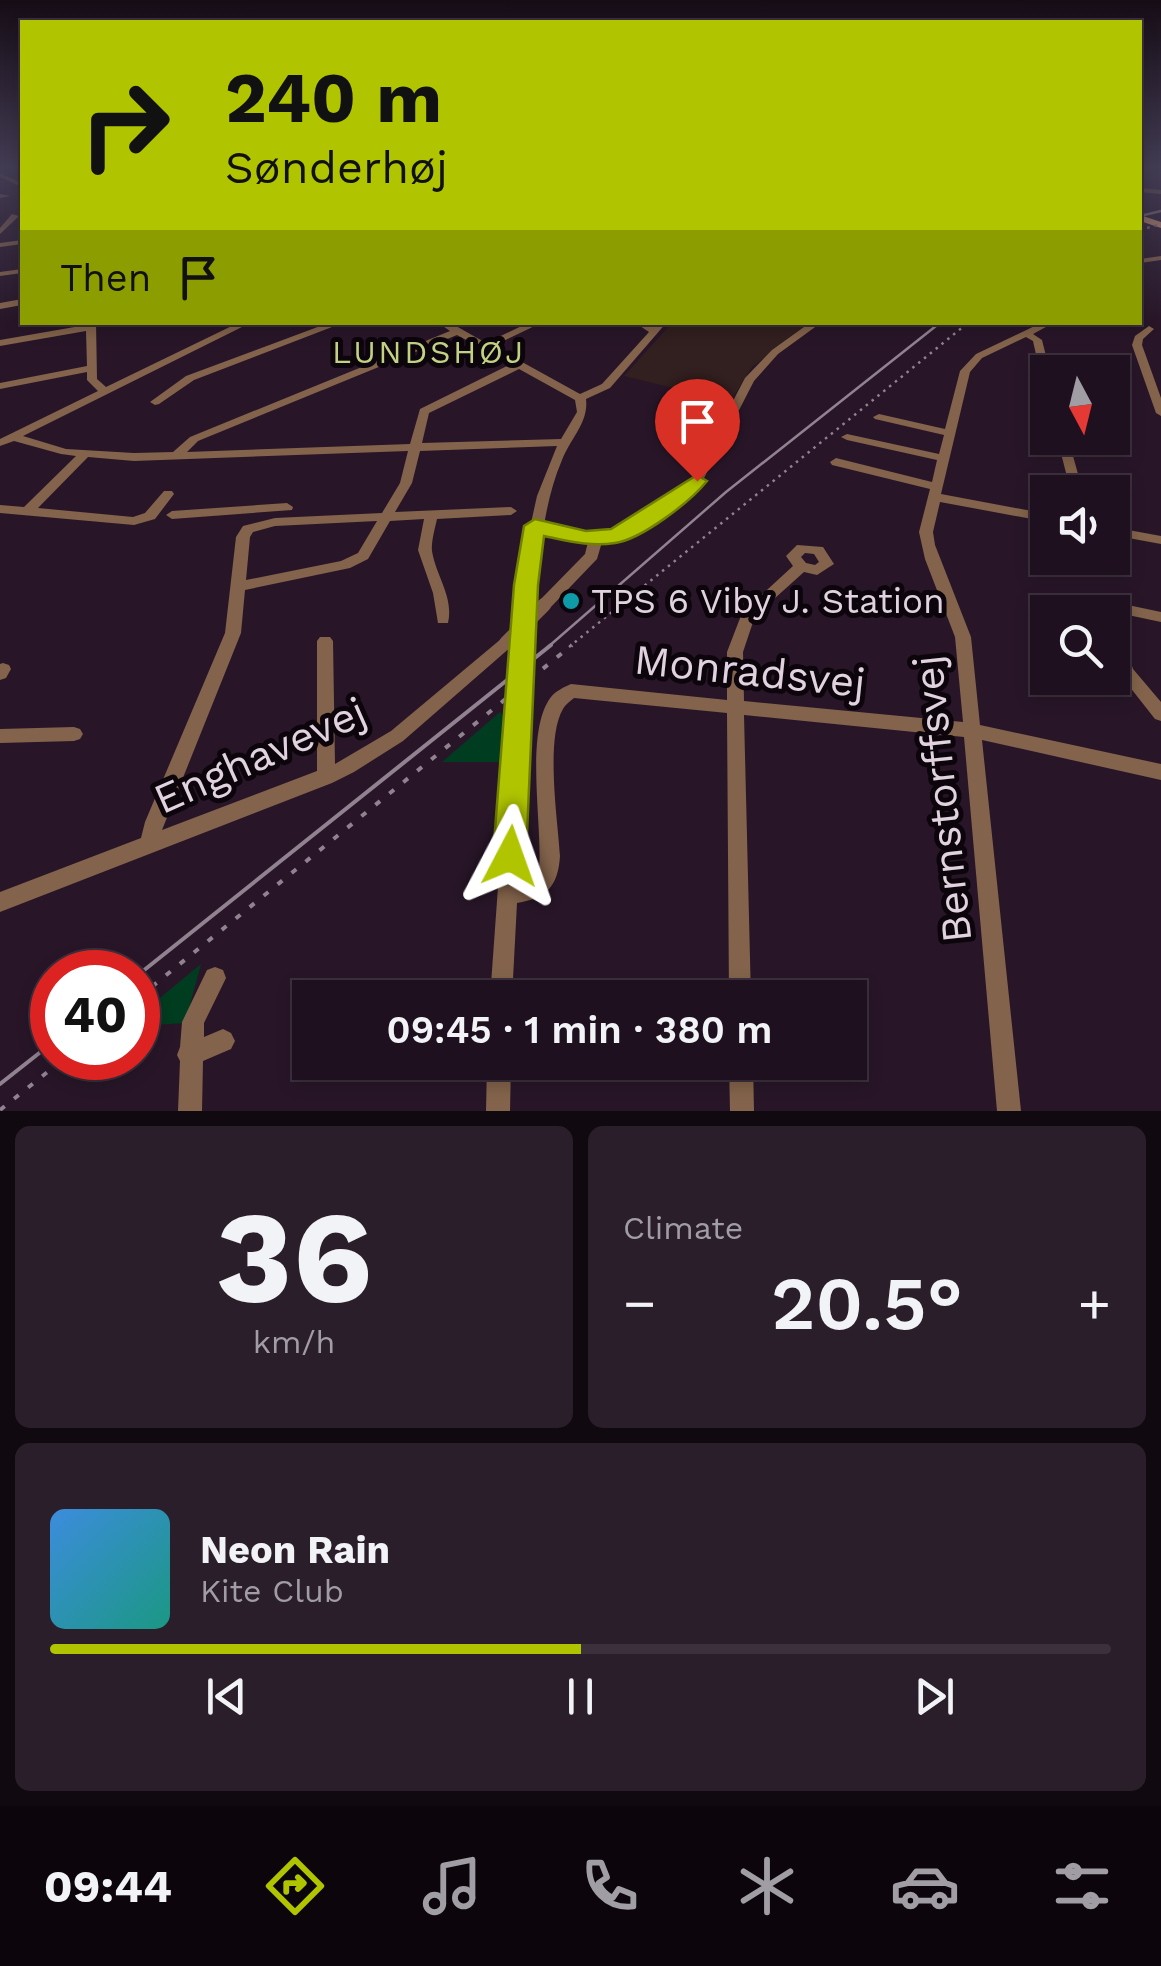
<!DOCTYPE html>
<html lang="en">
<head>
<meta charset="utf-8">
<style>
	body { margin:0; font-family:"Work Sans",sans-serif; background:#2b1e2b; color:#f1f3f6; height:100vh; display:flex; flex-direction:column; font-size:38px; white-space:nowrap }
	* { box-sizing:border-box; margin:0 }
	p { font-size:32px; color:#a19da4 }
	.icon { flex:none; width:55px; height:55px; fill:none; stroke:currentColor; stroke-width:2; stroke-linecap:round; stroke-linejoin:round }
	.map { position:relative; height:1111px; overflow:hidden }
	.side { display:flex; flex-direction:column; gap:15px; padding:15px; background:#100910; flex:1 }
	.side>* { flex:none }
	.guide { position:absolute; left:20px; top:20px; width:1122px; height:305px; border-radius:0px; box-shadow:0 5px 15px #0003,0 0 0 2px #3c303c; background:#b0c500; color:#111; overflow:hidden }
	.needle { width:65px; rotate:173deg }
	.controls { position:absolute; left:1030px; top:355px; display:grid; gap:20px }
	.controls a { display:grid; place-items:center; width:100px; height:100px; border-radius:0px; background:#1e101e; box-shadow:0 5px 15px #0003,0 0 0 2px #3c303c; font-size:50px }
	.speed { position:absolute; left:30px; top:950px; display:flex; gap:20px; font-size:50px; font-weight:700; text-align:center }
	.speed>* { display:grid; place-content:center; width:130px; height:130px; border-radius:50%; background:#1e101e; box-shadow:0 5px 15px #0003,0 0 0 2px #3c303c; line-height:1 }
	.speed .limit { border:15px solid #d22; background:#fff; color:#111 }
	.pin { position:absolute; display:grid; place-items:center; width:85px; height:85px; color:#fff; margin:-102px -42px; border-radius:50% 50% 50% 0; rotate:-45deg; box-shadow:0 0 10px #0007 }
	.pin .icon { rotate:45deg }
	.me { position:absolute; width:110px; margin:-55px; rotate:4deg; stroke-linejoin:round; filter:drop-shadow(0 0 8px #0008) }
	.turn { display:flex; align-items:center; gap:35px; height:210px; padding:0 40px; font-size:45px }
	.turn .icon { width:130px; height:130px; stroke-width:2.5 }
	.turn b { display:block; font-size:70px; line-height:85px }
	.then { display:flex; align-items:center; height:95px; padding:0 40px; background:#0003; gap:20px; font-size:38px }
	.big { font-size:75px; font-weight:600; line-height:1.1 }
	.side .widget { flex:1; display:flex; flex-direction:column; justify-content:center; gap:15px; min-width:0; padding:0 35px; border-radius:15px; background:#2b1e2b }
	.side .dial { align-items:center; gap:0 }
	.dial b { font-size:130px; line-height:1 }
	.song { display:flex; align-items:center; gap:30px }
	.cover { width:120px; height:120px; border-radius:15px; background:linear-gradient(135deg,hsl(210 70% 55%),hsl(170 70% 35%)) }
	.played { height:10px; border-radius:5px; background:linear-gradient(90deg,#b0c500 50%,#3c303c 50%) }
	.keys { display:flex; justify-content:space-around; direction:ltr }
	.heat { display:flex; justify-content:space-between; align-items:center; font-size:55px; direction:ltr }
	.side .tiles { flex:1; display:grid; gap:15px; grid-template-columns:1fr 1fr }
	.widget:last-child { grid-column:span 2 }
	.trip { position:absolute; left:292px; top:980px; width:575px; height:100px; border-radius:0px; background:#1e101e; box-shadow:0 5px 15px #0003,0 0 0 2px #3c303c; font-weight:600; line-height:100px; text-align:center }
	.tab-bar { display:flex; height:160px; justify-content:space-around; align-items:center; background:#0c060c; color:#a19da4 }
	.tab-bar .icon { width:70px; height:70px }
	.tab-bar .current { color:#b0c500 }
	.tab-bar b { font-size:45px; color:#f1f3f6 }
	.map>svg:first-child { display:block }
	.education { fill:#321f1f }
	.green { fill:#003c1f }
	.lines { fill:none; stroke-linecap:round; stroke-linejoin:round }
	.minor { fill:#83634b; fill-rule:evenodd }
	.major { fill:#eba876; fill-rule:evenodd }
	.tram-far1 { stroke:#918290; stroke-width:2.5 }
	.tram { stroke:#918290; stroke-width:4 }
	.rail-far1 { stroke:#918290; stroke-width:2.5; stroke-dasharray:2.5 5; stroke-linecap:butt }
	.rail { stroke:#918290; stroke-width:4; stroke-dasharray:6 12; stroke-linecap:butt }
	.minor-bridge { stroke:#83634b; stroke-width:14 }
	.route { fill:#b0c500; stroke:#728000; stroke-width:2.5 }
	.culture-dot { fill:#0f9aa8; stroke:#0c050c; stroke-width:4 }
	.labels { text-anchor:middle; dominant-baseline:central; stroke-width:10; stroke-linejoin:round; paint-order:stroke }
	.far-neighbourhood-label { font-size:32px; letter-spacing:2.5px; fill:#c3d185; stroke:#0c050c }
	.poi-label { font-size:35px; fill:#e0d3df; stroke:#0c050c; text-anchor:start }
	.near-street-label { font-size:42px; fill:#e0d3df; stroke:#0c050c }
</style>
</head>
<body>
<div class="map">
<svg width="1161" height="1111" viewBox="0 0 1161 1111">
	<rect width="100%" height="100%" fill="#281628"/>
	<!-- education -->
	<polygon class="education" points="672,323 813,323 752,367 730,402 624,376"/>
	<!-- green -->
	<g class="green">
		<polygon points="500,712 508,721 503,762 442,762"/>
		<polygon points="201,964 185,1023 138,1026 138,1016"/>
	</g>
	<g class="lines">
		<!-- minor -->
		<g class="minor">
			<polygon points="0,173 22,183 22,187 0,177"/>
			<polygon points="1140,188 1161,190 1161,194 1140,192"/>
			<polygon points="0,194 10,196 0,198"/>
			<polygon points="12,214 19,216 0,234 0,228"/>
			<polygon points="22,240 22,244 0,247 0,243"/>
			<polygon points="1161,256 1161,260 1140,263 1140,259"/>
			<polygon points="22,269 22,273 0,276 0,272"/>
			<polygon points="22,299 22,305 0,309 0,303"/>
			<path d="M86,322H96L97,379L106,387L240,322H252L23,436L66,449L134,453L173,452L190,437L450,331L437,322H449L486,343L530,322H543L493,346L580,394L602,384L649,332L634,322H646L654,327L658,322H667L610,388L586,399C589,422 570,439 562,460C553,481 548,502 544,525L586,534L608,533L626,527L670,499L692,479L745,378L772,350L811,322H822L778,354L754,381L701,484L678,505L636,533L602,542L597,559L549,609H539L537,605L539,601L585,554L588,542L542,533L535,568L518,883L527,882L539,870C543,826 524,732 551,697C556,691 564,687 571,684L727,700V652L742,613L793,566L786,556L797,545L823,547L834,564L817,575L804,572L755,616L743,652L744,701L963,722L955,637L925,559L919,532L930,489L832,465L830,462L836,458L932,482L937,460L847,440L841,437L847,434L939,454L944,435L875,419L873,417L879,414L945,429L960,371L976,354L1043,322H1055L1033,334L1042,340L1050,372H1048V389L1043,386L1033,341L1026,337L982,358L970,372L941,494L1048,514V522L940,502L933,532L935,545L971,637L980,725L1161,764V780L982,740L1021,1111H997L964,737L744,715L751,998H729L727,713L574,698C569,702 566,704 563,709C545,739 558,821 560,856C558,886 547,898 517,903L512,998H490L521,568L537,496L557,446L420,451L412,483L395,512L511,507L517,511L511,515L437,519C435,528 431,542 432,551C436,576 454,597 448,623H438L433,593L418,550L424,519L390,521L368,559L350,568L245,590L241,633L162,830L317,771V641L320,637H330L333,641L335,764L391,731L501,639H511L514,643L511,647L403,741L354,772L332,783L0,912V892L141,838L145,822L225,633L236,537L243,526L275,518L382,513L400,483L408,451L134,461L88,457L38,508L133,517L145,513L164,491H172L174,494L155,519L134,525L0,513V505L24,507L76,456L61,454L14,441L0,446V439L98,391L87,380V372L0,389V383L87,366L86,331L0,346V340L86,325ZM457,335L511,364L420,409L410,444L187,452L198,441ZM519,369L575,400L577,412L561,439L422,443L429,413ZM377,521L358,553L341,561L246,580L250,537L253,532L275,526ZM805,553L814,554L819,562L815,565L806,563L801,557Z"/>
			<polygon points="331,322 345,322 194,380 159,404 155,405 150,402 186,376"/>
			<polygon points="1149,326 1154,329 1143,339 1142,345 1161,398 1161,416 1156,413 1132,345 1135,336"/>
			<polygon points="1057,438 1068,438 1083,492 1071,492"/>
			<polygon points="287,503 293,507 292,510 172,519 166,515 172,511"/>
			<polygon points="1112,527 1161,536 1161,544 1112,535"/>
			<polygon points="1076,594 1161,612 1161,622 1071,603 1069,599 1071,595"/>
			<polygon points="1112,624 1117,625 1120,629 1133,669 1161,702 1161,721 1155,719 1118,672 1112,655"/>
			<polygon points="3,663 9,665 11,669 6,678 0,680 0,664"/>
			<polygon points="74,727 80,729 83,734 80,739 74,741 0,743 0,729"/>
			<polygon points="215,967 223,970 226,978 204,1023 204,1037 223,1029 231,1033 235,1041 231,1049 203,1061 202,1111 178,1111 180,1061 177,1055 180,1047 182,1022 207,970"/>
			<polygon points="487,1062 511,1062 510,1111 486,1111"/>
			<polygon points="729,1062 753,1062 754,1111 730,1111"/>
		</g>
		<!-- major -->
		<polygon class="major" points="1140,215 1161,222 1161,228 1140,221"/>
		<!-- tram-far1 -->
		<g class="tram-far1">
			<polyline points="1140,216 1161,211"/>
			<polyline points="548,647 726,492 941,322"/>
		</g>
		<!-- tram -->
		<g class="tram">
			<polyline points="138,975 551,645"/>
			<polyline points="0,1084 52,1043"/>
		</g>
		<!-- rail-far1 -->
		<g class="rail-far1">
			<polyline points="1140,230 1161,224"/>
			<polyline points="569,647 969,322"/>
		</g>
		<!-- rail -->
		<g class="rail">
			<polyline points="138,998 572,645"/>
			<polyline points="0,1110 65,1058"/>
		</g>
		<!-- minor-bridge -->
		<polyline class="minor-bridge" points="506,643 544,605"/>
	</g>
	<!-- sky -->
	<linearGradient id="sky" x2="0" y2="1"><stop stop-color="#160c16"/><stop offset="0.52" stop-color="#423c53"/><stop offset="1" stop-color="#423c53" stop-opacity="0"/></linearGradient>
	<rect width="1161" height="322" fill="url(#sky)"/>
	<!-- route -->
	<path class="route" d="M697,475L707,481C690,502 642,539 615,543C590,547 569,541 544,536L538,585L526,856L521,867L510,871L498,867L493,856L514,585L524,526L535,519L586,531L611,529Z"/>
	<!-- markers -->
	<circle class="culture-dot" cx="571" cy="601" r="10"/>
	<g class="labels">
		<!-- far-neighbourhood labels -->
		<g class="far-neighbourhood-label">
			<text x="429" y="352">LUNDSHØJ</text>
		</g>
		<!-- poi labels -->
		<g class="poi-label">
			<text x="591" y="601">TPS 6 Viby J. Station</text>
		</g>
		<!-- near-street labels -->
		<g class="near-street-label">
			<text transform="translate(750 671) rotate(6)">Monradsvej</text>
			<text transform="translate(260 755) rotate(-24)">Enghavevej</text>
			<text transform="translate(942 799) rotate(-96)">Bernstorffsvej</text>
		</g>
	</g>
</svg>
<div class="controls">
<a><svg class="needle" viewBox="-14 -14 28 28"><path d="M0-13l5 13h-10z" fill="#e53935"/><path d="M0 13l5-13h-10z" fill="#a19da4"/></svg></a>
<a><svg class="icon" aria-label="sound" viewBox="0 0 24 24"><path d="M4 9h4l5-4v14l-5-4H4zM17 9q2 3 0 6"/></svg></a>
<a><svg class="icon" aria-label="search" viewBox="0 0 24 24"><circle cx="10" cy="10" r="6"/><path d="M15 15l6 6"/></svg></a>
</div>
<div class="speed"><div class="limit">40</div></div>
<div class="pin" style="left:697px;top:481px;background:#d93025"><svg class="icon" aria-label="arrive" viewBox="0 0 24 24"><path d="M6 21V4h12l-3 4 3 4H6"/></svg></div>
<svg class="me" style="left:510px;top:856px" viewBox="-20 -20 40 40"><path d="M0-17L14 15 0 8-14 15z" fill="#b0c500" stroke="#fff" stroke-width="4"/></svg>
<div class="trip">09:45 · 1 min · 380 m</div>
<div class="guide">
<div class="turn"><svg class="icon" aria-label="right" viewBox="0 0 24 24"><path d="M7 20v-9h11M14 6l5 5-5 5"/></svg><div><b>240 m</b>Sønderhøj</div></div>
<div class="then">Then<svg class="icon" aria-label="arrive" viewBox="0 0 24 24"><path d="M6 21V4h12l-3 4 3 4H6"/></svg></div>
</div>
</div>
<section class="side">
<div class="tiles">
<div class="widget dial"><b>36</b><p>km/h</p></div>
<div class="widget"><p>Climate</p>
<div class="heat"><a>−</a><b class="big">20.5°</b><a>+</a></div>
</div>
<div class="widget">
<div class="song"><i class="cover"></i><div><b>Neon Rain</b><p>Kite Club</p></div></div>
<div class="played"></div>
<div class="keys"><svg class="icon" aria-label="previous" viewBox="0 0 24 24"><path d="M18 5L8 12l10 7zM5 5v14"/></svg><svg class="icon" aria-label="pause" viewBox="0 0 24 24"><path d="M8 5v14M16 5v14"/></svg><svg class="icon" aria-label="next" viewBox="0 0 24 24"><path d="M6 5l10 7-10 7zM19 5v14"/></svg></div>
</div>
</div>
</section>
<nav class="tab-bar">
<b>09:44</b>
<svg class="icon current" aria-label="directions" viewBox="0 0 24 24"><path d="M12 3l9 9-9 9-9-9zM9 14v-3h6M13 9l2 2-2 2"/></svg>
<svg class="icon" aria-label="music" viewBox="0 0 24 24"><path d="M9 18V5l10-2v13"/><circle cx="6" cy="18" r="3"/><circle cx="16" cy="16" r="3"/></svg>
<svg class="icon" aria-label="phone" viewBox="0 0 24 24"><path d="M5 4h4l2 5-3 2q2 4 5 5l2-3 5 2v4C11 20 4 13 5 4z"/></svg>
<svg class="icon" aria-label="climate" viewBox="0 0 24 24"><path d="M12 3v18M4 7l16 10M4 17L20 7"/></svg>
<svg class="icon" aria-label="car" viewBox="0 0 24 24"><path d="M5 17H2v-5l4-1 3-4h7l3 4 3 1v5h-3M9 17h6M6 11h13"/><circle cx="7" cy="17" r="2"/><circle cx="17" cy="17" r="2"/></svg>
<svg class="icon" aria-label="filters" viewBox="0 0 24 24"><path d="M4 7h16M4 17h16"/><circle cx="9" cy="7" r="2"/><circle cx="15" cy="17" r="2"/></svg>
</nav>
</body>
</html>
